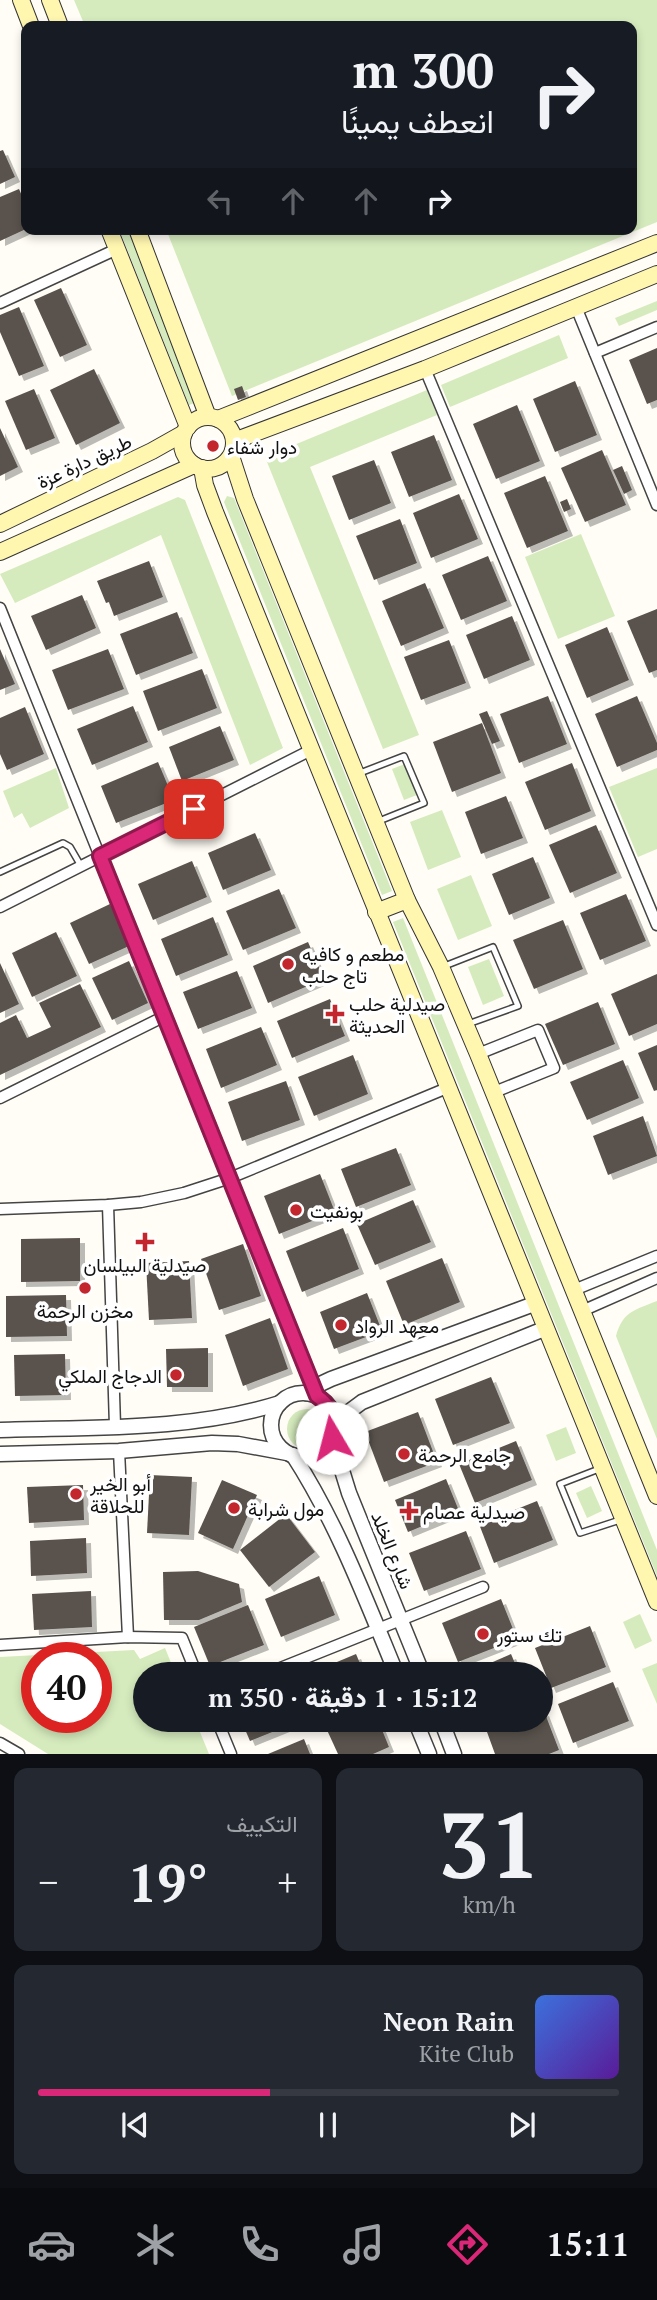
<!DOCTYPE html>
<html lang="ar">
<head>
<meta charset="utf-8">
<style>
	body { margin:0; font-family:"PT Serif",Vazirmatn,serif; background:#242831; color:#f1f3f6; direction:rtl; height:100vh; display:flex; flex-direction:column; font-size:26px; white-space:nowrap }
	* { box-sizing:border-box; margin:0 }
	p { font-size:23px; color:#9ea1a6 }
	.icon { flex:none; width:38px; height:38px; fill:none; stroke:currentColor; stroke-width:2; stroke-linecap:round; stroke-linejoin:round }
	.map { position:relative; height:1754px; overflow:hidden; direction:ltr }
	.side { display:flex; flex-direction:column; gap:14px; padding:14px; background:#0d0f14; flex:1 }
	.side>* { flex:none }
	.banner { position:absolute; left:21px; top:21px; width:616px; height:214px; border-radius:14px; box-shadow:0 4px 10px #0003; direction:rtl; background:#171b24; color:#f1f3f6; overflow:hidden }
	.speed { position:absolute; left:21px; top:1642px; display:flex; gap:14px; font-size:35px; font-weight:700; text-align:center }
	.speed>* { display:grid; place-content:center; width:91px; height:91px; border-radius:50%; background:#171b24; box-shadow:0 4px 10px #0003; line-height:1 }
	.speed .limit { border:10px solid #d22; background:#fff; color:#111 }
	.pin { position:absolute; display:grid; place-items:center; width:60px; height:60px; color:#fff; margin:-30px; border-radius:14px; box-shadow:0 4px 10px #0006 }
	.me { position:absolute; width:77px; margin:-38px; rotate:352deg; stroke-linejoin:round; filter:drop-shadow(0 0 5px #0008) }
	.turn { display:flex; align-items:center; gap:24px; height:147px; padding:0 28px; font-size:32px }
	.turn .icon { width:91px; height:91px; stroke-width:2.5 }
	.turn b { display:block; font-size:49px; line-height:60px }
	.lanes { display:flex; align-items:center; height:66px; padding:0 28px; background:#0003; justify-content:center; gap:35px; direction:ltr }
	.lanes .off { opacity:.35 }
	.big { font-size:52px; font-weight:800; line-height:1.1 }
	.side .tile { flex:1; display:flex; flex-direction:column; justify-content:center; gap:10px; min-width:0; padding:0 24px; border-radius:14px; background:#242831 }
	.side .dial { align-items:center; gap:0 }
	.dial b { font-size:91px; line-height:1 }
	.song { display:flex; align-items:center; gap:21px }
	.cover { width:84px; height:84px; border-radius:10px; background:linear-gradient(135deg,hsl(220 70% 55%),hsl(270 70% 35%)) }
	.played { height:7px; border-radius:4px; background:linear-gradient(90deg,#db2777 40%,#363941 40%) }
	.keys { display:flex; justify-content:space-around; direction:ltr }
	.heat { display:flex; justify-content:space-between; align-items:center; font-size:38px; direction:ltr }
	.side .tiles { flex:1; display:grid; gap:14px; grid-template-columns:1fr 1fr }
	.tile:last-child { grid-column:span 2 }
	.trip { position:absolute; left:133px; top:1662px; width:420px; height:70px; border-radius:35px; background:#171b24; box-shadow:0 4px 10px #0003; font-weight:800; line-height:70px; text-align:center; direction:rtl }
	.menu { display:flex; height:112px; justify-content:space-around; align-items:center; background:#090b0e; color:#9ea1a6 }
	.menu .icon { width:49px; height:49px }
	.menu .active { color:#db2777 }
	.menu b { font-size:32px; color:#f1f3f6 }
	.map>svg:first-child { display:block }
	.green { fill:#d5ebbd; fill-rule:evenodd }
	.building { fill:#5a524d; filter:url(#shadow) }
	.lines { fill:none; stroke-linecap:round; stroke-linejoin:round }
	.service-casing { stroke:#444; stroke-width:8 }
	.minor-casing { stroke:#444; stroke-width:13 }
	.tertiary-casing { stroke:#444; stroke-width:17 }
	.secondary-casing { stroke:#333; stroke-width:18 }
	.service { stroke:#fff; stroke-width:5 }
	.minor { stroke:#fff; stroke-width:10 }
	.tertiary { stroke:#fff; stroke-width:14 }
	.secondary { stroke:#fff6b0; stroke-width:16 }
	.route-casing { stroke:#8e194d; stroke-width:18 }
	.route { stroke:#db2777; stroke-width:12 }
	.poi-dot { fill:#c4262e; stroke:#fff; stroke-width:2.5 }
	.labels { text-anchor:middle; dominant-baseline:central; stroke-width:7; stroke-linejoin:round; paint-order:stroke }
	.poi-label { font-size:19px; fill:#111; stroke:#fff; text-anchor:start }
	.street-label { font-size:19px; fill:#111; stroke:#fff }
</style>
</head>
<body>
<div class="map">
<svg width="657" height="1754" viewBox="0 0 657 1754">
	<defs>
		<filter id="shadow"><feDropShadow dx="5" dy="5" stdDeviation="0" flood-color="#0004"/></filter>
	</defs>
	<rect width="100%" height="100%" fill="#fffdf5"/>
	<!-- green -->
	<g class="green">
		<polygon points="74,0 657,0 657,222 232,396 166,229 632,229 632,26 85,26"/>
		<polygon points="119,229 132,229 200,401 189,405"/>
		<polygon points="657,301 657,310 619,326 615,318"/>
		<polygon points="559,335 568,358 450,407 441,385"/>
		<polygon points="427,390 437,415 310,467 419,735 383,749 265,457"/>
		<polygon points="227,496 234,498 392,891 382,895 224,502"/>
		<polygon points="178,497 185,500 283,748 250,765 161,535 15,603 0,574"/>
		<polygon points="581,534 615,616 558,639 525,557"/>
		<polygon points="410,762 422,793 404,800 392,769"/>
		<polygon points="56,768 69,808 30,828 22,813 14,818 3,791"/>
		<polygon points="657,768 657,849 638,857 609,787"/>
		<polygon points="442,810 461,857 428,870 410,822"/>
		<polygon points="471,875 492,926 458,940 437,889"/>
		<polygon points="403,918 657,1550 657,1576 393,922"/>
		<polygon points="489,959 504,996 483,1005 468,967"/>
		<path d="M657,1301V1439L616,1336C623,1311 635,1310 657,1301Z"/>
		<circle cx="307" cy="1429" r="20"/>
		<polygon points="566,1427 576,1453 556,1461 546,1435"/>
		<polygon points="591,1486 602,1511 587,1518 576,1493"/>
		<polygon points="640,1614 652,1641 635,1649 623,1622"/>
		<path d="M165,1648L176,1675H145V1720H195L209,1754H48L0,1724V1657L134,1650L140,1659ZM37,1657H96V1717H37Z"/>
		<polygon points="657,1663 657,1704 642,1669"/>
	</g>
	<!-- building -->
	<g class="building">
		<polygon points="3,150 15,177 0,184 0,151"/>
		<polygon points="19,189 26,205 26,229 0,241 0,197"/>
		<polygon points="61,288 87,345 60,357 34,300"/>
		<polygon points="19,307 44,366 19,376 0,332 0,315"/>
		<polygon points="657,348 657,400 647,404 629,360"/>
		<polygon points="94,369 120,423 76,445 50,390"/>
		<polygon points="575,381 597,435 555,452 533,399"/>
		<polygon points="242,386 246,397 238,400 234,389"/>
		<polygon points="34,389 55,438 26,450 5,401"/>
		<polygon points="517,405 540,461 496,479 473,424"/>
		<polygon points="0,428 18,467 0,476"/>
		<polygon points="434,435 452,480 409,497 391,452"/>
		<polygon points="602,450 626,505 585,522 561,468"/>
		<polygon points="374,460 391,503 349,520 332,476"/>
		<polygon points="622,466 632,490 624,494 613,470"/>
		<polygon points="545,476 568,531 527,548 504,493"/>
		<polygon points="459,494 478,539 431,558 413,513"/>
		<polygon points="567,499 571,509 564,512 560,502"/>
		<polygon points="400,519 417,563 374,580 356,536"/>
		<polygon points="488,556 507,601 461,620 442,575"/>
		<polygon points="149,561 163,597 114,616 109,602 106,603 97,581"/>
		<polygon points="425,583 444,628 401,646 382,601"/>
		<polygon points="82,595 96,628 46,650 31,616"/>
		<polygon points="657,609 657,670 649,673 627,621"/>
		<polygon points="177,612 193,653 136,675 120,634"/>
		<polygon points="512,616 530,660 484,679 466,635"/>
		<polygon points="607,627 629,680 587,698 565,645"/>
		<polygon points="449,640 466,683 421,700 404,657"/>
		<polygon points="0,649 15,684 0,690"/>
		<polygon points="108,649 124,689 68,710 52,670"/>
		<polygon points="202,669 217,708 158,731 143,691"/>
		<polygon points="548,696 567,744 519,763 500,714"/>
		<polygon points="637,696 657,743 657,750 617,767 595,714"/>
		<polygon points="133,706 148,742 92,765 77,729"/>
		<polygon points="25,707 44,754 7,770 0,754 0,718"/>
		<polygon points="487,711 500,741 492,744 479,714"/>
		<polygon points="482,723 501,773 452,792 433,742"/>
		<polygon points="220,726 234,760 182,781 169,747"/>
		<polygon points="158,762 174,800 116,823 101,786"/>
		<polygon points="572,763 591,811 545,830 525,782"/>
		<polygon points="506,796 523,838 481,854 465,812"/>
		<polygon points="596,825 617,873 570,893 549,845"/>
		<polygon points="255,833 271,870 223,890 208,853"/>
		<polygon points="533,857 550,898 509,915 492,874"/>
		<polygon points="192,861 207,897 153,920 138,884"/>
		<polygon points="279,889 296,928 243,950 226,911"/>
		<polygon points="626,894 646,941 600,960 580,913"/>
		<polygon points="110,904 129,946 89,964 70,923"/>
		<polygon points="213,917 228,955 176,976 161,939"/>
		<polygon points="563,920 583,969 534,989 513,940"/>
		<polygon points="56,932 77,976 32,997 12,953"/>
		<polygon points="308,942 324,979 268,1003 253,966"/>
		<polygon points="129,961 148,1003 112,1020 92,978"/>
		<polygon points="0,963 19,1004 0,1013"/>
		<polygon points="237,971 252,1008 198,1029 183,992"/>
		<polygon points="657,974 657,1024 629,1036 611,994"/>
		<polygon points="80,984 101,1027 0,1075 0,1023 16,1015 27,1038 51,1027 39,1003"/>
		<polygon points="330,999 345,1036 292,1058 277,1021"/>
		<polygon points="598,1002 615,1044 563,1065 545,1024"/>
		<polygon points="261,1027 277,1065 221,1088 206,1049"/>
		<polygon points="657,1045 657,1090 654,1091 638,1053"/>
		<polygon points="353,1055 368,1094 314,1116 298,1077"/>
		<polygon points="623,1060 639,1098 587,1120 570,1082"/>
		<polygon points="286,1081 300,1120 242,1141 228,1102"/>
		<polygon points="643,1116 657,1156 608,1175 593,1136"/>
		<polygon points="396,1148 411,1185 356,1207 341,1169"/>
		<polygon points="320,1174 335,1212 279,1234 264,1196"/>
		<polygon points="413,1200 431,1242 375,1265 357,1224"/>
		<polygon points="343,1228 359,1269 302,1292 286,1251"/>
		<polygon points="80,1238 80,1281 21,1282 21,1239"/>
		<polygon points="243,1244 261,1296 219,1310 201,1259"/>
		<polygon points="442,1258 460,1302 404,1325 386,1281"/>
		<polygon points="189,1261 192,1318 149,1320 146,1263"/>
		<polygon points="367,1293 382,1331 334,1349 320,1312"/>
		<polygon points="66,1295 67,1336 6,1337 6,1296"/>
		<polygon points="270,1318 288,1369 243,1386 225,1335"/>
		<polygon points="208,1348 208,1387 167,1387 166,1349"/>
		<polygon points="65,1354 66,1395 15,1396 14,1355"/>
		<polygon points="491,1377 510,1423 453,1445 435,1399"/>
		<polygon points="418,1412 437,1462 384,1482 365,1432"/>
		<polygon points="516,1441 532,1480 475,1503 459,1464"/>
		<polygon points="150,1475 192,1477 189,1535 147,1533"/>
		<polygon points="446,1479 459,1511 408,1532 395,1500"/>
		<polygon points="222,1480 257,1495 233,1549 198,1533"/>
		<polygon points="83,1485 84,1520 29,1523 27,1487"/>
		<polygon points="537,1501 553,1540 494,1563 479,1524"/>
		<polygon points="286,1514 315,1552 269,1587 240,1550"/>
		<polygon points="466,1531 481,1569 424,1591 409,1553"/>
		<polygon points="86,1538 87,1573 31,1576 30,1541"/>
		<polygon points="198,1571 239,1584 242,1602 199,1620 164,1620 163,1572"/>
		<polygon points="319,1576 335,1615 281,1637 265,1599"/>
		<polygon points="91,1591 92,1627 34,1630 32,1594"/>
		<polygon points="501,1599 517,1639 458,1662 442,1623"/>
		<polygon points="248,1605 264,1645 210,1666 194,1627"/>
		<polygon points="590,1626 606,1667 551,1688 535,1648"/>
		<polygon points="356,1654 365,1675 306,1675"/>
		<polygon points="511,1654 520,1675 463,1675"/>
		<polygon points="613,1682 629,1721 573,1743 558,1704"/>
		<polygon points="544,1711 559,1750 549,1754 495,1754 487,1732 519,1720 541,1720 541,1712"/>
		<polygon points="241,1720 302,1720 250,1741"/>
		<polygon points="349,1720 378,1720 389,1747 373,1754 338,1754 327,1730"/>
		<polygon points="304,1739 310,1754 268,1754"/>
	</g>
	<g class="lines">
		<defs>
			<g id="service">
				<polyline points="360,773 404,756 424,803 379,821"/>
				<polyline points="0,872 63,843 70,847 81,866"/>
				<polyline points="442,967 493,947 518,1006 468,1024"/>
				<polyline points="599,1469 560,1484 580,1533 620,1520"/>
			</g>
			<g id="minor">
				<polyline points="0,303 117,249"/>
				<polyline points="576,307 657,505"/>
				<polyline points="595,353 657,327"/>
				<polyline points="425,369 657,925"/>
				<polyline points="0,608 317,1396"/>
				<polyline points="0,907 311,750"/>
				<polyline points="478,1054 538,1030 554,1068 492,1093"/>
				<polyline points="0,1098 165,1016"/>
				<polyline points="108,1205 115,1426"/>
				<polyline points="0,1209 108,1205 141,1202 184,1193 230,1178 447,1088"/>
				<polyline points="574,1290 657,1256"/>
				<polyline points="582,1311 657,1278"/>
				<polyline points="119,1451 128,1637"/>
				<polyline points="0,1645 128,1637 182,1638 197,1675"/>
				<polyline points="263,1675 483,1587"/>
				<polyline points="217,1720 231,1754"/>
				<polyline points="0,1743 19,1754"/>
			</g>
			<g id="tertiary">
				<polyline points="306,1393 314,1387 331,1379 534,1304"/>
				<circle cx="303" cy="1425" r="32"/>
				<polyline points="335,1422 362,1402 544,1329"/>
				<path d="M0,1430C93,1427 191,1431 280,1403"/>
				<polyline points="332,1438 349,1493 423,1675"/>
				<polyline points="0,1454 119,1451 212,1443 238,1444 287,1453"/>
				<path d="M293,1455C337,1523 366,1600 397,1675"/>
				<polyline points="415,1720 429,1754"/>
				<polyline points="441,1720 454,1754"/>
			</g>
			<g id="secondary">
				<polyline points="21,0 31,26"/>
				<polyline points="50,0 60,26"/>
				<polyline points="109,229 188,427"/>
				<polyline points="137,229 208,417"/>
				<circle cx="208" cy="443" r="26"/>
				<polyline points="218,419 657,243"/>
				<polyline points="234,441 425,369 657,274"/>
				<polyline points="231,456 245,499 407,900 441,967 478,1054 657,1496"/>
				<polyline points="202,468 205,485 215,512 657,1602"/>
				<polyline points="0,524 152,451 184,433"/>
				<polyline points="0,552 194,465"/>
				<polyline points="376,912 407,900"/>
			</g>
		</defs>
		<!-- service casing -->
		<use href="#service" class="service-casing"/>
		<!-- minor casing -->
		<use href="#minor" class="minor-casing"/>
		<!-- tertiary casing -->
		<use href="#tertiary" class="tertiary-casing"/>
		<!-- secondary casing -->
		<use href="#secondary" class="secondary-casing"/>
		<!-- service -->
		<use href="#service" class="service"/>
		<!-- minor -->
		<use href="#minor" class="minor"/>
		<!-- tertiary -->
		<use href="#tertiary" class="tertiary"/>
		<!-- secondary -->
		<use href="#secondary" class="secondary"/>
	</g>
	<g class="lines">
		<defs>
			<path id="route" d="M194,809L100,856L317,1396C332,1407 338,1420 332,1438"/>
		</defs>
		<!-- route casing -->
		<use href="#route" class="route-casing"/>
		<!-- route -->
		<use href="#route" class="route"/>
	</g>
	<!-- markers -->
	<g class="poi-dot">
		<circle cx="213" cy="446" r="7"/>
		<circle cx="288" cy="964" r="7"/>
		<path d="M331.5 1003.5h7v7h7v7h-7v7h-7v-7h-7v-7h7z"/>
		<circle cx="296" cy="1210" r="7"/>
		<path d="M141.5 1231.5h7v7h7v7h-7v7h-7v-7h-7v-7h7z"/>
		<circle cx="85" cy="1288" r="7"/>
		<circle cx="341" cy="1325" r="7"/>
		<circle cx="176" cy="1375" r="7"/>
		<circle cx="404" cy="1454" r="7"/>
		<circle cx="76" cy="1494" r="7"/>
		<circle cx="234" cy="1508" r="7"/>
		<path d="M405.5 1500.5h7v7h7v7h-7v7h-7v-7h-7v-7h7z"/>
		<circle cx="483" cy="1634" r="7"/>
	</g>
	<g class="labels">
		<!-- poi labels -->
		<g class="poi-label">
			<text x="227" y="446">دوار شفاء</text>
			<text x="302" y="953">مطعم و كافيه<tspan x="302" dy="22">تاج حلب</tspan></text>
			<text x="349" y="1003">صيدلية حلب<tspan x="349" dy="22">الحديثة</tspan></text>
			<text x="310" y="1210">بونفيت</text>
			<text x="145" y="1264" text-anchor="middle">صيدلية البيلسان</text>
			<text x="85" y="1310" text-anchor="middle">مخزن الرحمة</text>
			<text x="355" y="1325">معهد الرواد</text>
			<text x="162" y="1375" text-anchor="end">الدجاج الملكي</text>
			<text x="418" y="1454">جامع الرحمة</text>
			<text x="90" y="1483">أبو الخير<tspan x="90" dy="22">للحلاقة</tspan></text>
			<text x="248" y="1508">مول شرابة</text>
			<text x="423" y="1511">صيدلية عصام</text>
			<text x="497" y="1634">تك ستور</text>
		</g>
		<!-- street labels -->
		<g class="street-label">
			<text transform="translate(84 461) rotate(-25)">طريق دارة عزة</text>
			<text transform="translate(393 1550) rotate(68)">شارع الخلد</text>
		</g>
	</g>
</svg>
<div class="speed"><div class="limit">40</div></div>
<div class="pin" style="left:194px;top:809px;background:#d93025"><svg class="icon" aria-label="arrive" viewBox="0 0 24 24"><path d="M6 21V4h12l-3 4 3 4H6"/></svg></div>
<svg class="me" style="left:332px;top:1438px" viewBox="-20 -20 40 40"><circle r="19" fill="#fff"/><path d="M0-13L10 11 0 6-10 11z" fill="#db2777"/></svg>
<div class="trip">15:12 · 1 دقيقة · 350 m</div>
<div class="banner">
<div class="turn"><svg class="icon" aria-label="right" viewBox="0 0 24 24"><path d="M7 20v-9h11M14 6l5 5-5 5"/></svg><div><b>300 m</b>انعطف يمينًا</div></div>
<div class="lanes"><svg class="icon off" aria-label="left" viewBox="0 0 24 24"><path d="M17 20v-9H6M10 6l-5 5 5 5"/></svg><svg class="icon off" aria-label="ahead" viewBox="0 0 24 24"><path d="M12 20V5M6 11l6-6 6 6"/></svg><svg class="icon off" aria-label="ahead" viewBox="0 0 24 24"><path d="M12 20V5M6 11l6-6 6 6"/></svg><svg class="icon" aria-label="right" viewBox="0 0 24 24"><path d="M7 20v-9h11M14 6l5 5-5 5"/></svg></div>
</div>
</div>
<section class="side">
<div class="tiles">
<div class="tile dial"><b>31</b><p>km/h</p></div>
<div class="tile"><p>التكييف</p>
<div class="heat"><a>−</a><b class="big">19°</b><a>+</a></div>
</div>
<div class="tile">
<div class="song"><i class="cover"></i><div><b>Neon Rain</b><p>Kite Club</p></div></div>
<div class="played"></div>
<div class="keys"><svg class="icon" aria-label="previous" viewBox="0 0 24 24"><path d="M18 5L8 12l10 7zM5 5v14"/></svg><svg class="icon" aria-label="pause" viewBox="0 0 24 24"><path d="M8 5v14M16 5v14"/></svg><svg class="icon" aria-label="next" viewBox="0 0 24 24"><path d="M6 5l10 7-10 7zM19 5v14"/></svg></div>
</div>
</div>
</section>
<nav class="menu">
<b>15:11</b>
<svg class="icon active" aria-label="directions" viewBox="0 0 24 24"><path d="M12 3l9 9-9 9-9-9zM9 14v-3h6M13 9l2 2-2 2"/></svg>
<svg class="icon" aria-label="music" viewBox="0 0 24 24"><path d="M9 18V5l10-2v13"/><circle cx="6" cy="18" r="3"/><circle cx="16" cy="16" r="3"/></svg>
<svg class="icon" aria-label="phone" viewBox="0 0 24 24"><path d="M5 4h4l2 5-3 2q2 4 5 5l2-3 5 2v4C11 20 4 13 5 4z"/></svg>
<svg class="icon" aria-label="climate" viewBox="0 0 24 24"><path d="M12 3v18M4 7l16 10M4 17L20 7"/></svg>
<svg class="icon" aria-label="car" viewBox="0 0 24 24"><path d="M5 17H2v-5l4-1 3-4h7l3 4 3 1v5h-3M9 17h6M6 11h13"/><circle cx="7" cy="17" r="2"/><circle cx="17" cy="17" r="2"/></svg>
</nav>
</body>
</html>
